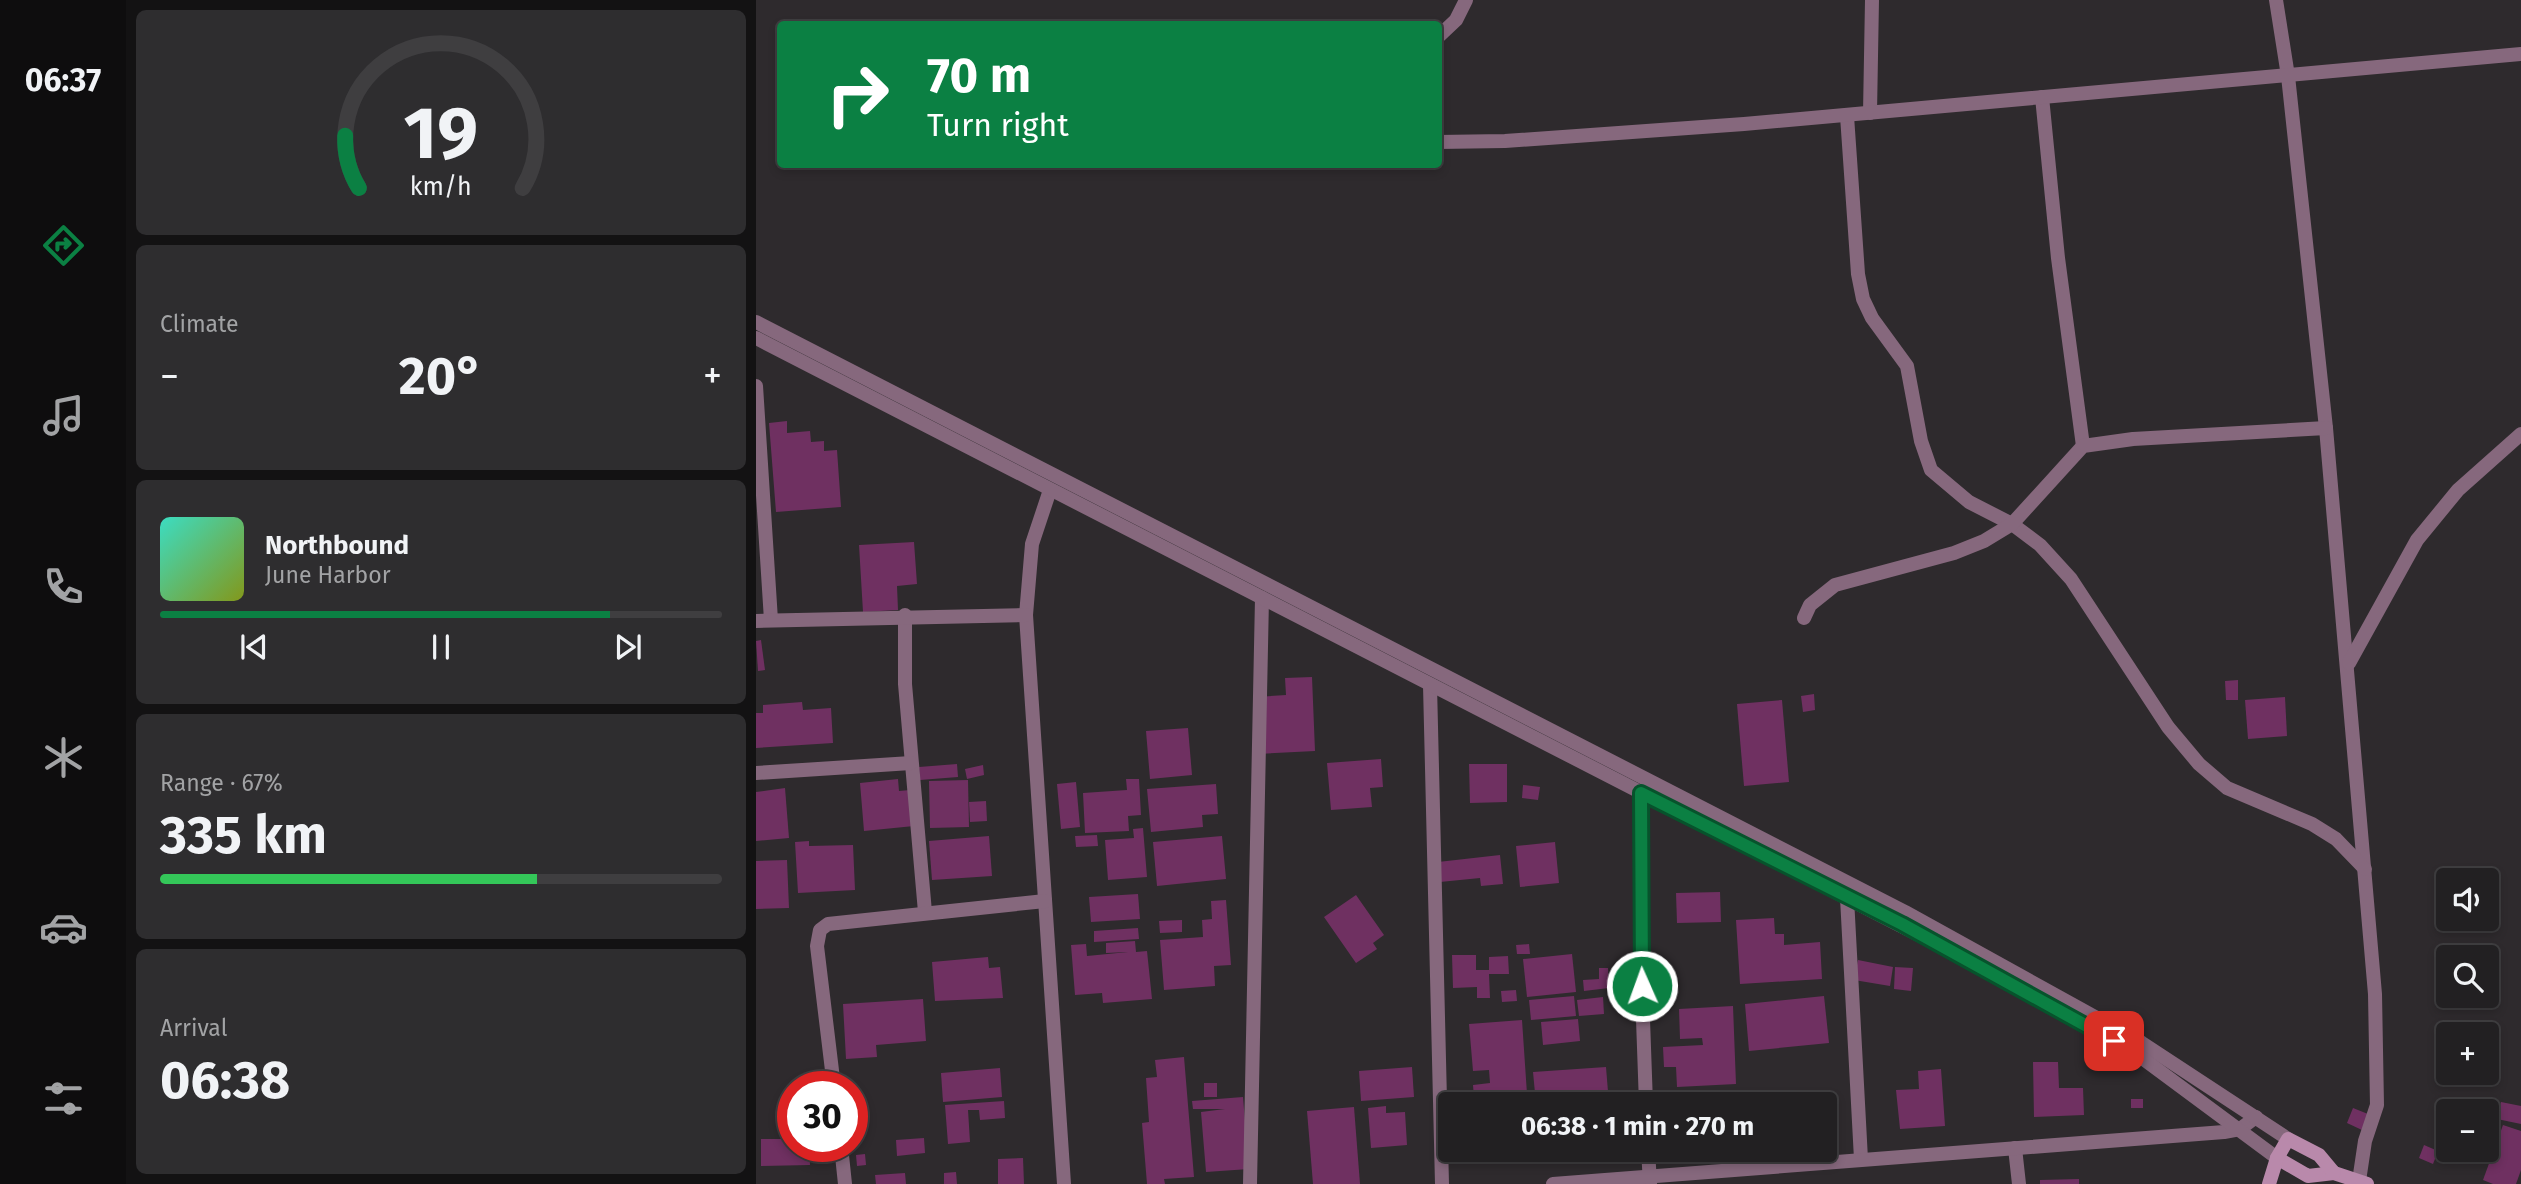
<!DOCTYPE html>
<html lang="en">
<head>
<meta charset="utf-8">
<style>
	body { margin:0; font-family:"Fira Sans",sans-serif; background:#2e2d2f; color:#f1f3f6; height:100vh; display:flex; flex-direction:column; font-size:26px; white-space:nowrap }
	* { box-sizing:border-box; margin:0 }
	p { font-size:23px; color:#a2a3a5 }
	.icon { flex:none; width:38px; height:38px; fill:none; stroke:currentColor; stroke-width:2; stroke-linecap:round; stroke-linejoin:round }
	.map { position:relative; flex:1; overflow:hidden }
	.sheet { display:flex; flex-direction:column; gap:10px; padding:10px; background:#131213; width:630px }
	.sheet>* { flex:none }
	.top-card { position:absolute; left:21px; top:21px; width:665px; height:147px; border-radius:7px; box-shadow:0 4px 10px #0003,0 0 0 2px #3f3e40; background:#0b8043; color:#fff; overflow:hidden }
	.buttons { position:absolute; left:1680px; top:868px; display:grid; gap:14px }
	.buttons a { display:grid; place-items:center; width:63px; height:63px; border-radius:7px; background:#222022; box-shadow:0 4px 10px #0003,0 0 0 2px #3f3e40; font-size:35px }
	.speed { position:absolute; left:21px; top:1071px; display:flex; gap:14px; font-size:35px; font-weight:700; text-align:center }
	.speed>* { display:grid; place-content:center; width:91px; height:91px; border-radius:50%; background:#222022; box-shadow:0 4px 10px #0003,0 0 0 2px #3f3e40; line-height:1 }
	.speed .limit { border:10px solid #d22; background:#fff; color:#111 }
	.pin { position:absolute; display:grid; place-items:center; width:60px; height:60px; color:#fff; margin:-30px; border-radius:14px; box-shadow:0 4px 10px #0006 }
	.me { position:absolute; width:77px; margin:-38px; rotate:358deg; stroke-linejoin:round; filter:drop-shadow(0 0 5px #0008) }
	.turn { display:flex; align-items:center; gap:24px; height:147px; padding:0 35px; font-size:32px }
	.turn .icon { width:91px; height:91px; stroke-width:2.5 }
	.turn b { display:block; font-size:49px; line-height:60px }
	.big { font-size:52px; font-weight:700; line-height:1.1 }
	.sheet .tile { flex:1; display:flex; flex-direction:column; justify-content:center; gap:10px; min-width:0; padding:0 24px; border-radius:10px; background:#2e2d2f }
	.sheet .dial { align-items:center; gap:0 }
	.dial svg { height:182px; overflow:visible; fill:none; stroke:#3f3e40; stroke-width:7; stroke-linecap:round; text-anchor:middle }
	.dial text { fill:#f1f3f6; stroke:none }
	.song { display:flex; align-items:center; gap:21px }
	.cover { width:84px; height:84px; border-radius:10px; background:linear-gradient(135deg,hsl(170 70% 55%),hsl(70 70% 35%)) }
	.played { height:7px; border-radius:4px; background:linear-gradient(90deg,#0b8043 80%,#3f3e40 80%) }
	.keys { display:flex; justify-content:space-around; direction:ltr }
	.heat { display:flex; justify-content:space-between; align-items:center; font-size:38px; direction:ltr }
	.charge { height:10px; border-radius:5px; background:linear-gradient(90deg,#34c759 67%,#3f3e40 0) }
	.trip { position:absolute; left:682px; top:1092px; width:399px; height:70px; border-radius:7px; background:#222022; box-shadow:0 4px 10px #0003,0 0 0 2px #3f3e40; font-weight:700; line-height:70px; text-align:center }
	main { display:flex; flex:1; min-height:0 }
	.dock { display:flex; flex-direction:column; width:126px; justify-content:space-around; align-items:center; background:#0e0d0e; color:#a2a3a5 }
	.dock .icon { width:49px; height:49px }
	.dock .selected { color:#0b8043 }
	.dock b { font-size:32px; color:#f1f3f6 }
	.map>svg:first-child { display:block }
	.building { fill:#6f3061 }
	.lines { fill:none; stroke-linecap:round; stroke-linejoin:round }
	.minor { stroke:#86687d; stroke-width:14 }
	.tertiary { stroke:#86687d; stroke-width:14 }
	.secondary { stroke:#b989ab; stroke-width:14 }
	.route-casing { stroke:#07532c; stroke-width:18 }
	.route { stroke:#0b8043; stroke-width:12 }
</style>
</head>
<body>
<main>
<nav class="dock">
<b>06:37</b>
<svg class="icon selected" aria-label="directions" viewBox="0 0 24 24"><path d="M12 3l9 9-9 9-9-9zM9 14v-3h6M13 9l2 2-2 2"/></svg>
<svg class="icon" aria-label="music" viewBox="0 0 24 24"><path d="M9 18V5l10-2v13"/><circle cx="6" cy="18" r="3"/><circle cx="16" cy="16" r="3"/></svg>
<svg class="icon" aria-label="phone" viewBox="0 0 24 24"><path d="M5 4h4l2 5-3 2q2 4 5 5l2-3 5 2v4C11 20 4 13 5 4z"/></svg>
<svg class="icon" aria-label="climate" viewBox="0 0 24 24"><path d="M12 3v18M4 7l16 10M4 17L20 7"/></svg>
<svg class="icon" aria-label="car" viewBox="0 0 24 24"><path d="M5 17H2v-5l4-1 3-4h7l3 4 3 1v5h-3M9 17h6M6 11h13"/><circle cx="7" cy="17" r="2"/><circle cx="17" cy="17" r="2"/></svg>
<svg class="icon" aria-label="filters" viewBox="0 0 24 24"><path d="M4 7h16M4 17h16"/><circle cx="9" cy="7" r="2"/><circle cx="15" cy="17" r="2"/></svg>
</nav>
<section class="sheet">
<div class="tile dial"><svg viewBox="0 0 100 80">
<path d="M14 69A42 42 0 1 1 86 69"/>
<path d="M14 69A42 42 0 0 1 8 46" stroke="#0b8043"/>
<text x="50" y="56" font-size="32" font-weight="700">19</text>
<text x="50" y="72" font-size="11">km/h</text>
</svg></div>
<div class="tile"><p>Climate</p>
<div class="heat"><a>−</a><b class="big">20°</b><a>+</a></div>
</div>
<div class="tile">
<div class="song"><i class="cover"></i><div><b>Northbound</b><p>June Harbor</p></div></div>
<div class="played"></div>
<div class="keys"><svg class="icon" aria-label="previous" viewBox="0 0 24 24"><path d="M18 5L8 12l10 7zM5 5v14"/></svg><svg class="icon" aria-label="pause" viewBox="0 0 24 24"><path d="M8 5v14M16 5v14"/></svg><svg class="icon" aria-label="next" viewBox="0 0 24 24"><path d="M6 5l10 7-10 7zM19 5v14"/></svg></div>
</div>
<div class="tile"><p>Range · 67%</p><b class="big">335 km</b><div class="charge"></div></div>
<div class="tile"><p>Arrival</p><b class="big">06:38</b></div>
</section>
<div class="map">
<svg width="1765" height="1184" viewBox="0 0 1765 1184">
	<rect width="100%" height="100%" fill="#2e2a2d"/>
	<!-- building -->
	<g class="building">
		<polygon points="31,421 31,433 54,431 55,442 68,441 68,451 81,450 85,507 20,512 13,423"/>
		<polygon points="158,542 161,584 141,586 142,610 107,612 103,545"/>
		<polygon points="5,640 9,670 2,671 0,641"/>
		<polygon points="556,677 559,751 502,754 500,697 530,695 529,678"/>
		<polygon points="1482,680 1482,700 1470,700 1469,681"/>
		<polygon points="1058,694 1059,710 1047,712 1045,696"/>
		<polygon points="1529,697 1531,736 1492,739 1489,700"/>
		<polygon points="1026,700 1033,782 988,786 981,704"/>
		<polygon points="46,702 47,710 75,708 77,743 0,748 0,713 7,713 7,705"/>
		<polygon points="432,728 436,775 394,779 390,731"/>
		<polygon points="625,759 627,787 614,788 616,807 575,810 571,763"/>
		<polygon points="201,764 202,777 164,780 163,767"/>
		<polygon points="713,764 751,764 751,802 714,803"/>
		<polygon points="227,765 228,775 211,779 209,769"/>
		<polygon points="142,779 143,791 154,790 158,826 108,831 104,783"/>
		<polygon points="370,779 383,779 385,815 372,816 373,831 329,833 327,793 371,790"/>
		<polygon points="212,780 213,827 174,828 173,781"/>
		<polygon points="320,782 324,827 305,829 301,784"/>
		<polygon points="460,784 462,814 446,815 447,827 395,832 391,789"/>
		<polygon points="767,785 784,787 782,800 766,798"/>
		<polygon points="29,788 33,838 0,841 0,792"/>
		<polygon points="230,801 231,821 214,822 213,802"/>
		<polygon points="387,828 391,877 352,880 349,840 378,838 377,829"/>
		<polygon points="341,835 342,846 320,847 319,836"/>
		<polygon points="233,836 236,876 176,880 173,841"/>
		<polygon points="466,836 470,879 401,886 397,842"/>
		<polygon points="53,841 53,846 97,845 99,890 42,893 39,842"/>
		<polygon points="799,842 803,883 764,887 760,846"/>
		<polygon points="744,855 747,884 725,886 724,878 684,882 682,862"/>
		<polygon points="31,860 33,908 0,909 0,861"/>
		<polygon points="964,892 965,922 921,923 920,893"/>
		<polygon points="382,894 384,919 335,922 333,897"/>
		<polygon points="600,895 628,935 617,943 621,949 600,963 568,917"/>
		<polygon points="470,900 475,965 458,966 459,986 408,990 404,940 447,937 446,920 456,919 455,901"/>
		<polygon points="1018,918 1019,934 1028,934 1028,945 1064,942 1066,979 984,984 980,920"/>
		<polygon points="426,920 426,932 404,933 403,921"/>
		<polygon points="382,928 383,939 338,942 338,931"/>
		<polygon points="379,941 380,952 391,951 396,999 347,1003 346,993 319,995 315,945 330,944 331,956 372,952 350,953 350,943"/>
		<polygon points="773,944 774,954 761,954 760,945"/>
		<polygon points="816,954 820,992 771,997 767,959"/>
		<polygon points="696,955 720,955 720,970 733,970 733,957 752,956 753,974 733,974 734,998 721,998 721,987 697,988"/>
		<polygon points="232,957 233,968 244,967 247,998 179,1001 176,962"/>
		<polygon points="1102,960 1137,967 1134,986 1098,980"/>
		<polygon points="1139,967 1157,968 1155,991 1138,989"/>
		<polygon points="843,968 852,968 853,988 828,991 827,980 843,979"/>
		<polygon points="760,990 761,1001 746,1002 745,991"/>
		<polygon points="818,996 820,1016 775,1020 773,1000"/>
		<polygon points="1068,996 1073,1043 993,1051 989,1004"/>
		<polygon points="847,997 848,1014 823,1016 821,1000"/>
		<polygon points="167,999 170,1041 120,1045 121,1057 90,1059 87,1004"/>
		<polygon points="977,1006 980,1084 921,1087 920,1067 908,1067 907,1047 947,1045 946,1038 924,1039 923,1009"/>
		<polygon points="822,1019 824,1041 787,1045 785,1022"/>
		<polygon points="766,1020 771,1094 718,1098 717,1085 734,1083 733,1070 717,1071 713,1024"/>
		<polygon points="428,1057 438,1177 408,1179 409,1184 391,1184 386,1123 393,1122 390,1078 401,1077 399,1060"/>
		<polygon points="1277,1062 1302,1062 1303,1088 1327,1088 1328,1115 1278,1117"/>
		<polygon points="656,1067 658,1097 605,1101 603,1071"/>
		<polygon points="850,1067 853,1104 780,1104 777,1072"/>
		<polygon points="244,1068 246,1097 187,1102 185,1073"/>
		<polygon points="1185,1069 1189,1126 1144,1129 1140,1090 1163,1089 1162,1071"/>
		<rect x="448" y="1083" width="13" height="14"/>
		<polygon points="1049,1093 1050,1104 991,1104 990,1098"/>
		<polygon points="487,1097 493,1169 450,1172 445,1112 469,1109 437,1109 436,1101"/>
		<rect x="1375" y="1099" width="12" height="9"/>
		<polygon points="248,1101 249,1118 224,1120 223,1110 212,1110 214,1142 192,1144 189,1105"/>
		<polygon points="1745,1102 1765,1106 1765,1124 1741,1119"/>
		<polygon points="630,1106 630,1113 649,1112 651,1145 615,1148 612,1108"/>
		<polygon points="598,1107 604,1184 557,1184 551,1111"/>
		<polygon points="1597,1108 1612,1114 1606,1130 1591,1123"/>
		<polygon points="1747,1125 1765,1131 1765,1170 1760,1184 1737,1184 1727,1180"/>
		<polygon points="168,1138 169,1153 141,1156 140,1140"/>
		<polygon points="5,1139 37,1139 37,1146 53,1146 54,1165 5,1166"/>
		<polygon points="1668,1145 1682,1151 1677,1164 1663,1158"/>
		<polygon points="732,1150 779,1150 779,1159 733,1163"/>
		<polygon points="784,1150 857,1150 857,1158 785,1163"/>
		<polygon points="109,1154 110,1165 101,1166 100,1155"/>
		<polygon points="267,1158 268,1184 242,1184 242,1159"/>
		<polygon points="200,1172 201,1184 188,1184 188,1173"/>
		<polygon points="149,1173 150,1184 120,1184 119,1175"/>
		<polygon points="1323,1179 1323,1184 1284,1184 1284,1180"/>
	</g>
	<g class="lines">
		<!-- minor -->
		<g class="minor">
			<polyline points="1520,0 1532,76 1570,428 1619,994 1621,1105 1609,1141 1603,1181"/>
			<polyline points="682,37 700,20 710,0"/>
			<polyline points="1286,97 1302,258 1327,446"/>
			<polyline points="1114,113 1116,0"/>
			<polyline points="1091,116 1102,274 1107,299 1116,318 1151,366 1165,441 1175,470 1213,502 1256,524 1284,545 1315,579 1412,727 1443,764 1471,788 1556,824 1580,839 1609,869"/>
			<polyline points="682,142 749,141 988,124 1765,54"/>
			<polyline points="0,386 15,620"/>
			<polyline points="294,490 276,544 270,615 308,1184"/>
			<polyline points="149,615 149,684 169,912"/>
			<polyline points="1048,618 1054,605 1079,585 1198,553 1228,541 1256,524 1327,446 1377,439 1570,428"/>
			<polyline points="0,621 270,615"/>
			<polyline points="1593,663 1661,540 1702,490 1765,434"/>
			<polyline points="674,685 686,1184"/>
			<polyline points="0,773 155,763"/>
			<polyline points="885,793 885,963 890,1104"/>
			<polyline points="1091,898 1105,1159"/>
			<polyline points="78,1087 61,946 64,930 72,924 289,901"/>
			<polyline points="85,1146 89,1184"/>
			<polyline points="1259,1148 1263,1184"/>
			<polyline points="892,1150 894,1183"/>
			<polyline points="494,1184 506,598"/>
			<polyline points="797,1184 1468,1132 1484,1129 1500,1117"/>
		</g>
		<!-- tertiary -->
		<g class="tertiary">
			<polyline points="0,322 1149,912 1386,1043 1532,1139"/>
			<polyline points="0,338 1264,987 1382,1055 1521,1158"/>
		</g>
		<!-- secondary -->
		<g class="secondary">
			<polyline points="1521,1158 1552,1176 1578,1173 1611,1184"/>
			<polyline points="1513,1184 1521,1158 1532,1139 1563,1155 1578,1173"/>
		</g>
	</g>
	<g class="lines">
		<defs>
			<polyline id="route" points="886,986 885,793 1146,924 1358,1041"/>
		</defs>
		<!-- route casing -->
		<use href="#route" class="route-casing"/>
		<!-- route -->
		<use href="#route" class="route"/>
	</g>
</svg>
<div class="buttons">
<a><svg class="icon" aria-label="sound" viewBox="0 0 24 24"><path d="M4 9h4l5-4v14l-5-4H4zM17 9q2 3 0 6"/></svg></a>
<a><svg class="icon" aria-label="search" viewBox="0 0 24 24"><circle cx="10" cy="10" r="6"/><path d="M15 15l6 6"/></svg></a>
<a>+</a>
<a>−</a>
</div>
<div class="speed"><div class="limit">30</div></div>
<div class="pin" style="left:1358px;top:1041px;background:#d93025"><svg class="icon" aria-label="arrive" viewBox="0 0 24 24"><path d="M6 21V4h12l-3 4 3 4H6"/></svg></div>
<svg class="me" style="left:886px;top:986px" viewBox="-20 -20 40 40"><circle r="17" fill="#0b8043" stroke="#fff" stroke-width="3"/><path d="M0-11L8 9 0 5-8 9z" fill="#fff"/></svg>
<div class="trip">06:38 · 1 min · 270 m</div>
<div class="top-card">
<div class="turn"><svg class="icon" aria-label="right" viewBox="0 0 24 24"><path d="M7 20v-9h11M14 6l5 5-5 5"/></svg><div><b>70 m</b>Turn right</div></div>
</div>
</div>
</main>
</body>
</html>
